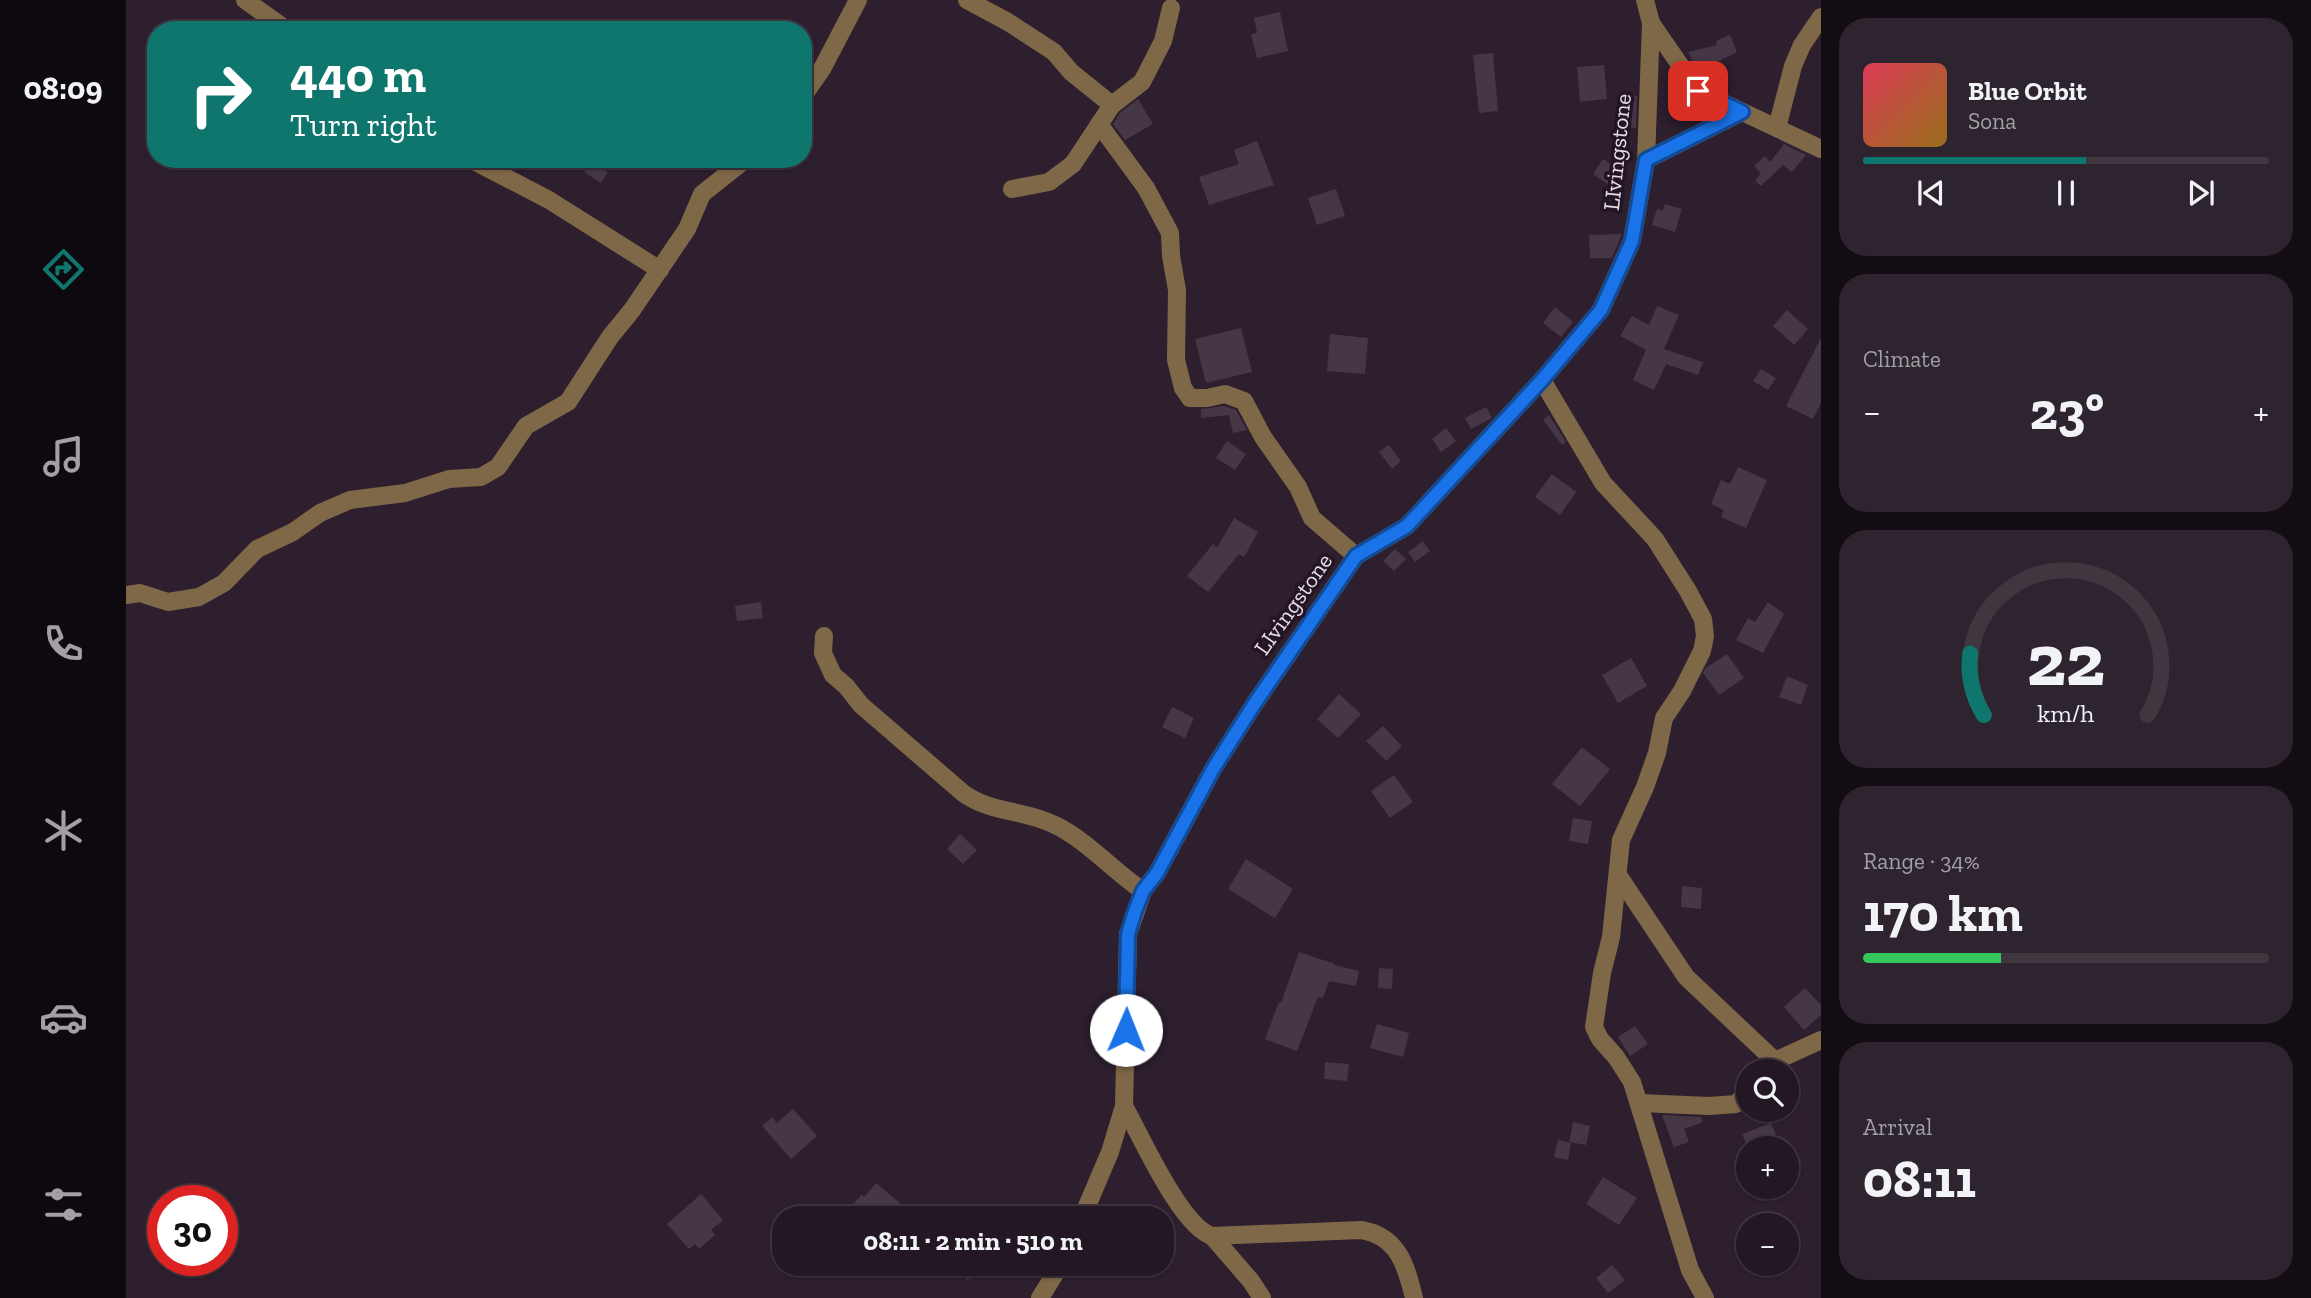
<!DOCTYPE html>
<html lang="en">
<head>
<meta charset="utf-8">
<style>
	body { margin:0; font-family:"Zilla Slab",serif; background:#2e242f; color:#f1f3f6; height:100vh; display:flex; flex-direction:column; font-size:26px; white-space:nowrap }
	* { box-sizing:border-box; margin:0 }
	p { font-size:23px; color:#a29fa5 }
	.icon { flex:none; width:38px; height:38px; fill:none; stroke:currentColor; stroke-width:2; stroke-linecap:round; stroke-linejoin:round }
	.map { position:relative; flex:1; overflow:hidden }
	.details { display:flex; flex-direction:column; gap:18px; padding:18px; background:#130d13; width:490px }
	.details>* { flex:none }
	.hud { position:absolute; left:21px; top:21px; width:665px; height:147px; border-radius:28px; box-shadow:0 2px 5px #0004,0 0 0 2px #3f3640; background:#0f766e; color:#fff; overflow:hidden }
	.buttons { position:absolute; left:1610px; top:1059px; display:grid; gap:14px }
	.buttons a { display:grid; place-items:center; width:63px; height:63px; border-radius:50%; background:#221722; box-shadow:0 2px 5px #0004,0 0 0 2px #3f3640; font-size:35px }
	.speed { position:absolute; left:21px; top:1185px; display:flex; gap:14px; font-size:35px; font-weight:700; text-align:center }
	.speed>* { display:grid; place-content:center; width:91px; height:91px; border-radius:50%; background:#221722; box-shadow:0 2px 5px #0004,0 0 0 2px #3f3640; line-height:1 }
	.speed .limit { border:10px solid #d22; background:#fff; color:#111 }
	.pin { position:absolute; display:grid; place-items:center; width:60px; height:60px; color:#fff; margin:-30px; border-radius:14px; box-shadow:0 4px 10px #0006 }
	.me { position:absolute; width:77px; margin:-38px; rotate:1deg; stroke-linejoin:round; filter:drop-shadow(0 0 5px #0008) }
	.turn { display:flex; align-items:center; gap:24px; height:147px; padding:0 28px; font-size:32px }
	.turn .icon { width:91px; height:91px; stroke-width:2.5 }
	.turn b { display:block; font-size:49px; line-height:60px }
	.big { font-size:52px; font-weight:700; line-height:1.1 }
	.details .card { flex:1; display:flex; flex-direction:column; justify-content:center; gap:10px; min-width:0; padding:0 24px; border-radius:28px; background:#2e242f }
	.details .dial { align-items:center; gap:0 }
	.dial svg { height:182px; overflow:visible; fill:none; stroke:#3f3640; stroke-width:7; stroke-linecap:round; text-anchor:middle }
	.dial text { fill:#f1f3f6; stroke:none }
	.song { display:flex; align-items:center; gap:21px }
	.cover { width:84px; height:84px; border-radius:10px; background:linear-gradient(135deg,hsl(350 70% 55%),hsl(40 70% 35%)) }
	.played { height:7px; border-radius:4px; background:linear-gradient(90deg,#0f766e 55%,#3f3640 55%) }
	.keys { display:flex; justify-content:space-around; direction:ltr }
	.heat { display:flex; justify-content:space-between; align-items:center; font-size:38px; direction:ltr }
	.charge { height:10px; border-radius:5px; background:linear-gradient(90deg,#34c759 34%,#3f3640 0) }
	.trip { position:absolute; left:646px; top:1206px; width:402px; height:70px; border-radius:28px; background:#221722; box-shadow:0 2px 5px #0004,0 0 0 2px #3f3640; font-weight:700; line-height:70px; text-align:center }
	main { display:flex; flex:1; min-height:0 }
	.tab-bar { display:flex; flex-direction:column; width:126px; justify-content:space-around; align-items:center; background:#0e090e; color:#a29fa5 }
	.tab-bar .icon { width:49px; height:49px }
	.tab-bar .current { color:#0f766e }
	.tab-bar b { font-size:32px; color:#f1f3f6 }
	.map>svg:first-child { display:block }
	.building { fill:#463747 }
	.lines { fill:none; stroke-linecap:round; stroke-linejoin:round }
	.minor { stroke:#7f6847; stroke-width:18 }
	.route-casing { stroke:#114b97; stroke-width:18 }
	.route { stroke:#1a73e8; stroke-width:12 }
	.labels { text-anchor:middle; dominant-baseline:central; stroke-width:7; stroke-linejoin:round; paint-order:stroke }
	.street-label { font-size:23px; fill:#e5dce6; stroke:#231524 }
</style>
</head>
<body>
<main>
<nav class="tab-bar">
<b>08:09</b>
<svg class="icon current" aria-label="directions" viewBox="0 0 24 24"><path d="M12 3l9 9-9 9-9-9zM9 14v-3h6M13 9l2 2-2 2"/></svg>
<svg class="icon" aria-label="music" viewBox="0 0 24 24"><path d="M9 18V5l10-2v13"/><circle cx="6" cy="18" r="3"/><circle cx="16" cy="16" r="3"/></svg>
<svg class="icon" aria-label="phone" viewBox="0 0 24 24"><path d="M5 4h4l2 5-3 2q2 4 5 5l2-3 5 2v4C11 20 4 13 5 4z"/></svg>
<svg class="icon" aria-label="climate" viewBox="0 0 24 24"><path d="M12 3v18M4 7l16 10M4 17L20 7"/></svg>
<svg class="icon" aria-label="car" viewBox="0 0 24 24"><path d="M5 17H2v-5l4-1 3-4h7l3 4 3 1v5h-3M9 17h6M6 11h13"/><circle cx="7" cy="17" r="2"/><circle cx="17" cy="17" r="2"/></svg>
<svg class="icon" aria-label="filters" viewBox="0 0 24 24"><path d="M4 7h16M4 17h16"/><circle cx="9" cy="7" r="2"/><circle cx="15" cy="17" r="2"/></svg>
</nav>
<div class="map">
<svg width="1695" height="1298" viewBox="0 0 1695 1298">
	<rect width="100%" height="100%" fill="#2d1f2e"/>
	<!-- building -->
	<g class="building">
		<polygon points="1154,12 1162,51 1131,58 1125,34 1131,33 1128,18"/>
		<polygon points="1604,35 1611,52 1585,65 1570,68 1562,52 1591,45 1590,41"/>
		<polygon points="1367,53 1372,111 1353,113 1347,55"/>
		<polygon points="1478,65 1481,99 1454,102 1451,67"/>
		<polygon points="1496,94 1511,96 1510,128 1493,127"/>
		<polygon points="1012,99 1027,124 999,140 987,124 994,113"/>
		<polygon points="1131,141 1148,185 1083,205 1073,177 1113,164 1108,150"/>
		<polygon points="1658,144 1680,155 1666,172 1657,165 1635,186 1629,181 1635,173 1628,166 1639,156 1644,162"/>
		<polygon points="1477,159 1493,169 1483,185 1467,174"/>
		<polygon points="465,162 482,172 475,183 458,172"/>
		<polygon points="1210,189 1219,216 1191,225 1182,198"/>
		<polygon points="1539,204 1556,209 1549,232 1526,225 1531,209 1537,210"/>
		<polygon points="1496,234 1486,258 1464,258 1463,235"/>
		<polygon points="1531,306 1553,315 1538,349 1577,362 1572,375 1540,364 1528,390 1507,380 1520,350 1494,336 1506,316 1523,325"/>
		<polygon points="1429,307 1447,322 1435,337 1417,323"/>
		<polygon points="1661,310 1682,329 1668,345 1647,326"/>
		<polygon points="1115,328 1126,372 1080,383 1069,339"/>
		<polygon points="1204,334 1242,338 1239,374 1201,371"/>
		<polygon points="1695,338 1695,403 1687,419 1660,406"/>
		<polygon points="1635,369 1650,378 1642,390 1627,381"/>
		<polygon points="1098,406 1110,410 1121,430 1107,433 1103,415 1075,418 1075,409"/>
		<polygon points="1360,407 1366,418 1345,429 1339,418"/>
		<polygon points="1423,415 1440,442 1436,445 1417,420"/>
		<polygon points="1320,428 1330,441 1315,452 1306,439"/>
		<polygon points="1101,441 1120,454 1109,470 1090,458"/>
		<polygon points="1263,445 1275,461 1266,469 1253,452"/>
		<polygon points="1612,467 1641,480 1620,528 1595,517 1598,510 1585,504 1595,480 1604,484"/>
		<polygon points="1426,474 1450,492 1434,515 1409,497"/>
		<polygon points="1108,518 1132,532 1118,557 1113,554 1082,592 1061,576 1087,544 1091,548"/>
		<polygon points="1297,541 1304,551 1289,562 1282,552"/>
		<polygon points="1269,549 1280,559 1268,571 1257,561"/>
		<polygon points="635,602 637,618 611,621 609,606"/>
		<polygon points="1642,602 1658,614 1637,653 1610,640 1622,618 1629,622"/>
		<polygon points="1601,654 1618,678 1593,695 1577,673 1580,668"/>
		<polygon points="1505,658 1521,686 1492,703 1476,675"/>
		<polygon points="1661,676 1682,685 1675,705 1653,697"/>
		<polygon points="1213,694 1235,714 1212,738 1191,719"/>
		<polygon points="1046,707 1068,718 1059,738 1036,727"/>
		<polygon points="1257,726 1276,746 1260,761 1240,741"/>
		<polygon points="1456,747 1484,769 1454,806 1426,784"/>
		<polygon points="1268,775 1287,802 1264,818 1245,791"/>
		<polygon points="1447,818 1466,821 1462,844 1443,841"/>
		<polygon points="834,834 851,850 837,864 821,849"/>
		<polygon points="1120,859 1167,889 1149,918 1102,889"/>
		<polygon points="1556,886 1576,888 1575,909 1555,907"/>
		<polygon points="1173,952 1209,964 1208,965 1233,971 1230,986 1203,981 1197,998 1192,997 1171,1051 1139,1039 1153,1002 1155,1003"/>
		<polygon points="1253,968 1267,969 1266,989 1252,988"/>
		<polygon points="1679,988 1695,1005 1695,1015 1678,1030 1658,1007"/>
		<polygon points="1251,1024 1283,1033 1277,1057 1244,1048"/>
		<polygon points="1509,1026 1522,1044 1504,1056 1492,1037"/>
		<polygon points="1199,1062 1223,1064 1221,1081 1198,1079"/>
		<polygon points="667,1109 691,1136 665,1159 636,1126 646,1117 651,1123"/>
		<polygon points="1536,1115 1575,1117 1577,1122 1558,1129 1563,1142 1548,1147"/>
		<polygon points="1447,1122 1464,1126 1460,1145 1443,1142"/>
		<polygon points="1645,1123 1655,1148 1622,1148 1616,1134"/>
		<polygon points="1432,1140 1445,1143 1442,1160 1428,1157"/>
		<polygon points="1477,1177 1511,1198 1493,1225 1460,1204"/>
		<polygon points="750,1183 776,1205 765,1218 739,1218 726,1206 736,1194 738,1197"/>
		<polygon points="575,1194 597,1220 585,1230 589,1235 573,1249 569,1244 563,1249 541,1224"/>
		<polygon points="819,1264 855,1264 842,1280"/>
		<polygon points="1486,1265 1499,1280 1482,1293 1470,1278"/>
	</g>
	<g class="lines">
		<!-- minor -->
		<g class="minor">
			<polyline points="119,0 161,30"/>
			<polyline points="841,0 882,22 928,52 945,72 986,105"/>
			<polyline points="1525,23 1572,91 1695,149"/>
			<polyline points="677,96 696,69 732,0"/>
			<polyline points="973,124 1020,188 1044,233 1045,256 1051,290 1050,360 1057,388 1064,398 1081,398 1099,394 1118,401 1137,437 1172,487 1186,518 1230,556"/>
			<polyline points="1651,128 1667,66 1676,45 1695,17"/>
			<polyline points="344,159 423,200 534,270"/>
			<polyline points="1520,160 1616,112"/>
			<polyline points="886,189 923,182 947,164 986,105 1016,82 1037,41 1045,8"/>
			<polyline points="1416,380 1477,483 1529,539 1562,591 1577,619 1579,636 1576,651 1556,691 1538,718 1531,753 1519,787 1495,840 1485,937 1476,973 1468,1027 1474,1039 1490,1057 1506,1082 1564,1270 1579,1298"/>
			<polyline points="0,595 14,593 42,602 73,597 98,583 131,549 167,532 194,513 224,500 279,493 323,479 355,477 372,467 400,426 442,402 484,337 506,310 561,229 576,194 620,159"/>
			<path d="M698,636L697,653L707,675L720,686L735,705L837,793C866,814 897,809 929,825C962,841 987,871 1017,891"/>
			<polyline points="1492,875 1560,977 1649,1061"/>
			<polyline points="1640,1071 1649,1061 1695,1040"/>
			<polyline points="1514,1103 1583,1106 1610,1104 1622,1091"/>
			<path d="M998,1106C1015,1136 1055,1227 1086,1236L1235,1230C1272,1236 1280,1265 1288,1298"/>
			<polyline points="956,1218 984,1152 998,1106 1002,934 1017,891 1031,873 1087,769 1129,703 1230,556 1281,526 1416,380 1475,310 1506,241 1520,160 1525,23 1519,0"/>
			<polyline points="1086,1236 1125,1281 1136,1298"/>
			<polyline points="914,1298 935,1264"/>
		</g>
	</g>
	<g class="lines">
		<defs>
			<polyline id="route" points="1000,1030 1002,934 1009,911 1017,891 1031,873 1087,769 1129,703 1230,556 1281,526 1416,380 1475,310 1506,241 1520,160 1616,112 1572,91"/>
		</defs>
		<!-- route casing -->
		<use href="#route" class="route-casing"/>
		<!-- route -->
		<use href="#route" class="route"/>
	</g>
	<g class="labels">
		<!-- street labels -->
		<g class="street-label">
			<text transform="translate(1491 152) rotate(-84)">LIvingstone</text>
			<text transform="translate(1167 604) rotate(-55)">LIvingstone</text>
		</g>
	</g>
</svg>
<div class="buttons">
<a><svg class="icon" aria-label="search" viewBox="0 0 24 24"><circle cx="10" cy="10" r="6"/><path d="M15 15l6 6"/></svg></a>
<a>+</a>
<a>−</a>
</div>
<div class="speed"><div class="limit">30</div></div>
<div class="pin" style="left:1572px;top:91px;background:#d93025"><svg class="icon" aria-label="arrive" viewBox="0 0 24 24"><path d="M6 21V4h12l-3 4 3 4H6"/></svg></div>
<svg class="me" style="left:1000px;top:1030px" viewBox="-20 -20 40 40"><circle r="19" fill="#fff"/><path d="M0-13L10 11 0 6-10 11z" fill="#1a73e8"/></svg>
<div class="trip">08:11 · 2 min · 510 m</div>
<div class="hud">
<div class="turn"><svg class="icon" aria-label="right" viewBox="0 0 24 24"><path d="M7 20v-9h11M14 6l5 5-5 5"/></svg><div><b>440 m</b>Turn right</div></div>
</div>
</div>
<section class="details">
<div class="card">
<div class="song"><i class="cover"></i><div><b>Blue Orbit</b><p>Sona</p></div></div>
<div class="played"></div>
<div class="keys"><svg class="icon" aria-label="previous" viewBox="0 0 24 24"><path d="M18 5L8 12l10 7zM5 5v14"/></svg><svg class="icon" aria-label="pause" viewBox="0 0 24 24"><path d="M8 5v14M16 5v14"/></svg><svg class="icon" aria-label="next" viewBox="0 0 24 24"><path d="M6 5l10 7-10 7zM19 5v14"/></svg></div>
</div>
<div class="card"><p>Climate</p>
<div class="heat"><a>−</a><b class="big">23°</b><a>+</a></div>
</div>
<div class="card dial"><svg viewBox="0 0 100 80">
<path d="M14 69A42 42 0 1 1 86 69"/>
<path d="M14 69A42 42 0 0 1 8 42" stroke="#0f766e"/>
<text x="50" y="56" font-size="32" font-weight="700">22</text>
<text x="50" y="72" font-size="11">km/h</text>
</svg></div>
<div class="card"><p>Range · 34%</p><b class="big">170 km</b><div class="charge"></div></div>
<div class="card"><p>Arrival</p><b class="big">08:11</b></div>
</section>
</main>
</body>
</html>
